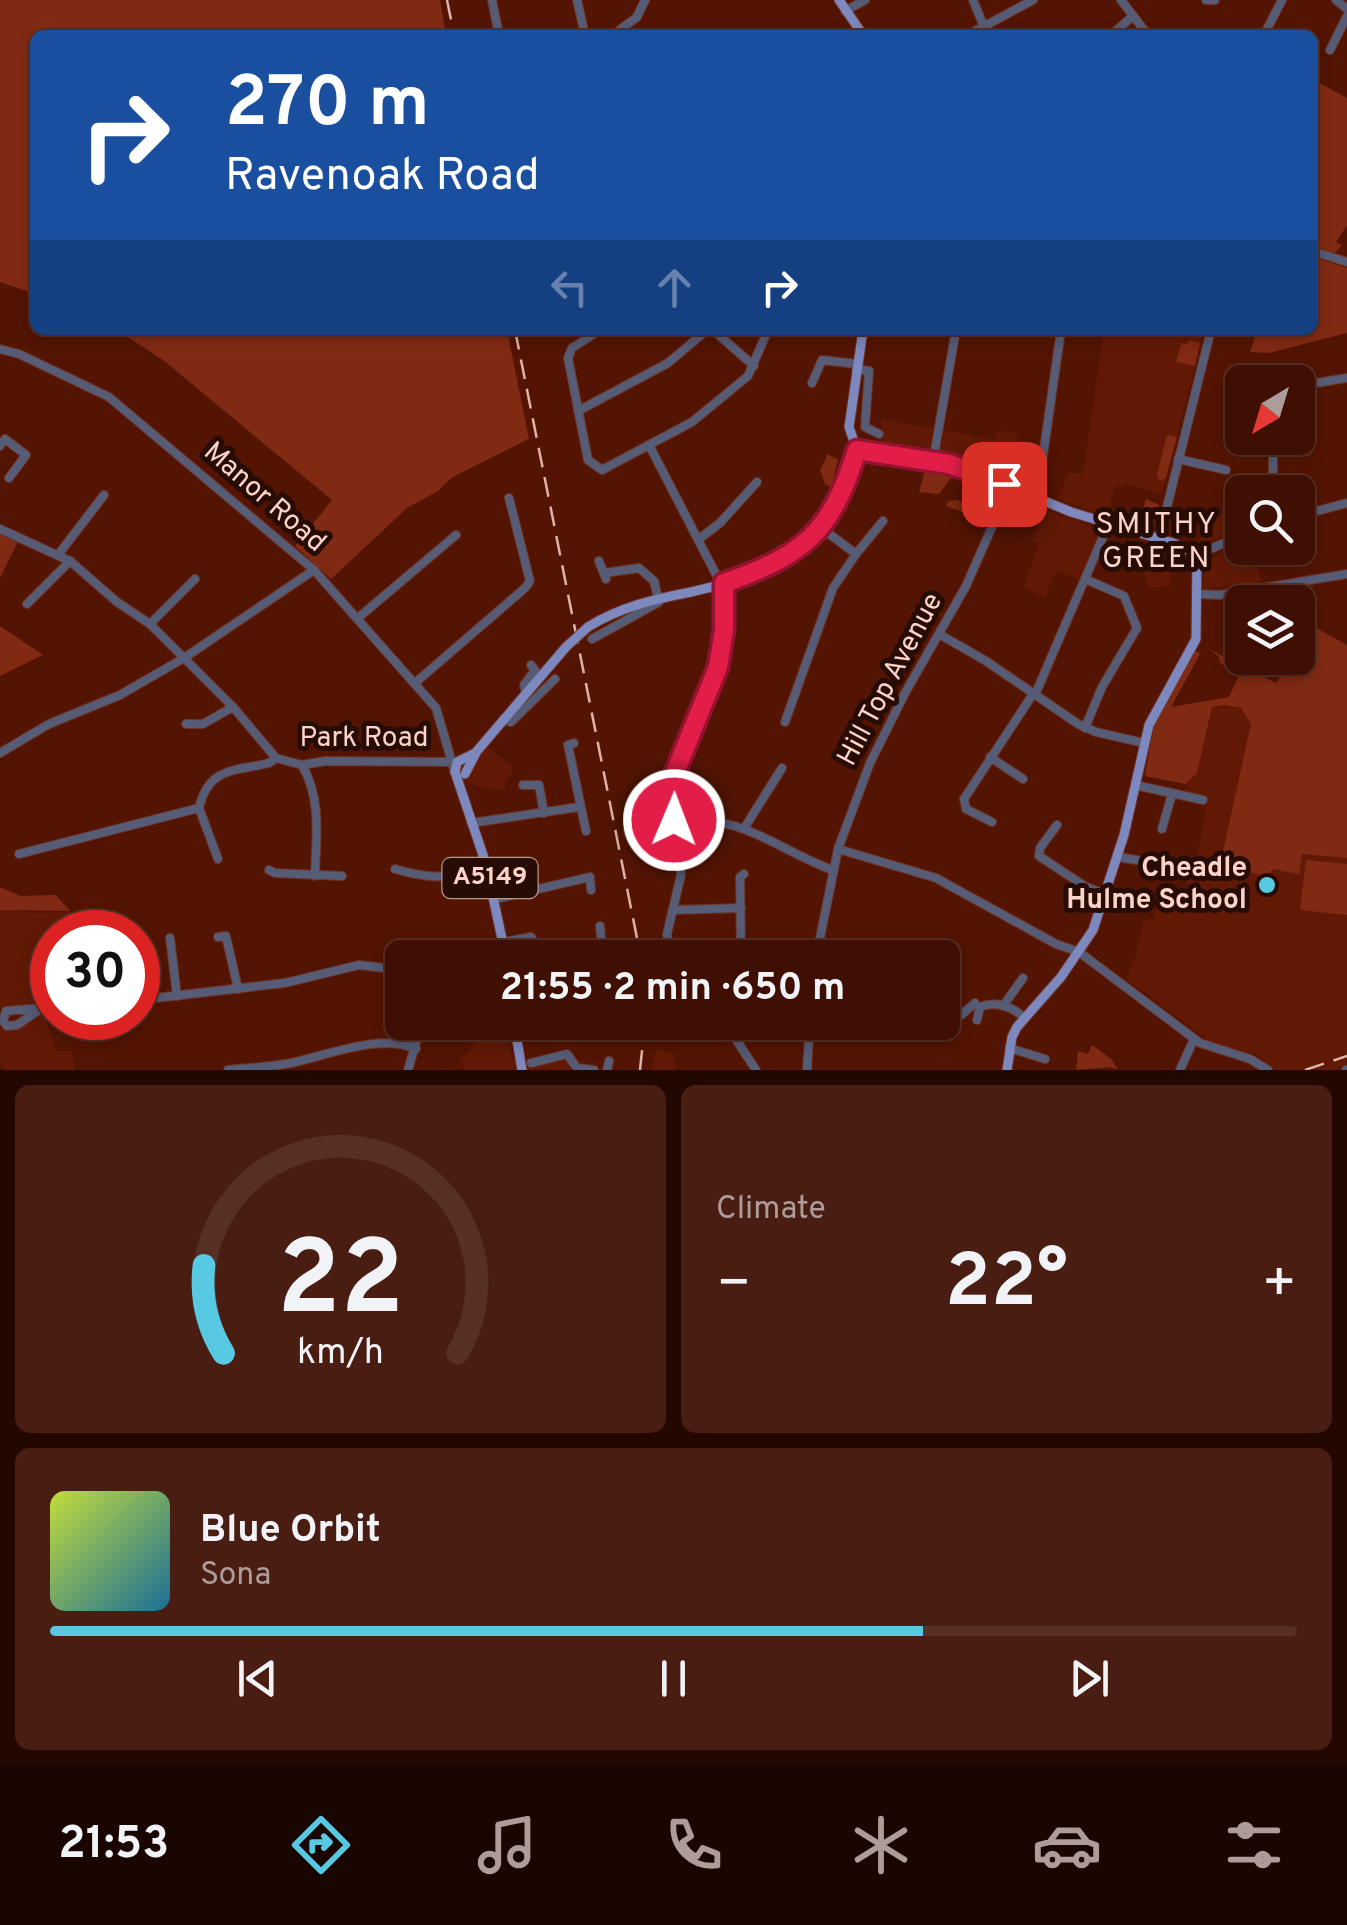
<!DOCTYPE html>
<html lang="en">
<head>
<meta charset="utf-8">
<style>
	body { margin:0; font-family:Overpass,sans-serif; background:#491d11; color:#f1f3f6; height:100vh; display:flex; flex-direction:column; font-size:38px; white-space:nowrap }
	* { box-sizing:border-box; margin:0 }
	p { font-size:32px; color:#ad9c99 }
	.icon { flex:none; width:55px; height:55px; fill:none; stroke:currentColor; stroke-width:2; stroke-linecap:round; stroke-linejoin:round }
	.map { position:relative; height:1070px; overflow:hidden }
	.side { display:flex; flex-direction:column; gap:15px; padding:15px; background:#220801; flex:1 }
	.side>* { flex:none }
	.banner { position:absolute; left:30px; top:30px; width:1288px; height:305px; border-radius:15px; box-shadow:0 5px 15px #0003,0 0 0 2px #572f24; background:#1a4fa0; color:#fff; overflow:hidden }
	.needle { width:65px; rotate:218deg }
	.controls { position:absolute; left:1225px; top:365px; display:grid; gap:20px }
	.controls a { display:grid; place-items:center; width:90px; height:90px; border-radius:15px; background:#3e0f02; box-shadow:0 5px 15px #0003,0 0 0 2px #572f24; font-size:50px }
	.speed { position:absolute; left:30px; top:910px; display:flex; gap:20px; font-size:50px; font-weight:700; text-align:center }
	.speed>* { display:grid; place-content:center; width:130px; height:130px; border-radius:50%; background:#3e0f02; box-shadow:0 5px 15px #0003,0 0 0 2px #572f24; line-height:1 }
	.speed .limit { border:15px solid #d22; background:#fff; color:#111 }
	.pin { position:absolute; display:grid; place-items:center; width:85px; height:85px; color:#fff; margin:-42px; border-radius:20px; box-shadow:0 5px 15px #0006 }
	.me { position:absolute; width:110px; margin:-55px; rotate:1deg; stroke-linejoin:round; filter:drop-shadow(0 0 8px #0008) }
	.turn { display:flex; align-items:center; gap:35px; height:210px; padding:0 30px; font-size:45px }
	.turn .icon { width:130px; height:130px; stroke-width:2.5 }
	.turn b { display:block; font-size:70px; line-height:85px }
	.lanes { display:flex; align-items:center; height:95px; padding:0 30px; background:#0003; justify-content:center; gap:50px; direction:ltr }
	.lanes .off { opacity:.35 }
	.big { font-size:75px; font-weight:700; line-height:1.1 }
	.side .card { flex:1; display:flex; flex-direction:column; justify-content:center; gap:15px; min-width:0; padding:0 35px; border-radius:15px; background:#491d11 }
	.side .dial { align-items:center; gap:0 }
	.dial svg { height:260px; overflow:visible; fill:none; stroke:#572f24; stroke-width:7; stroke-linecap:round; text-anchor:middle }
	.dial text { fill:#f1f3f6; stroke:none }
	.song { display:flex; align-items:center; gap:30px }
	.cover { width:120px; height:120px; border-radius:15px; background:linear-gradient(135deg,hsl(70 70% 55%),hsl(200 70% 35%)) }
	.played { height:10px; border-radius:5px; background:linear-gradient(90deg,#58c9e3 70%,#572f24 70%) }
	.keys { display:flex; justify-content:space-around; direction:ltr }
	.heat { display:flex; justify-content:space-between; align-items:center; font-size:55px; direction:ltr }
	.side .tiles { flex:1; display:grid; gap:15px; grid-template-columns:1fr 1fr }
	.card:last-child { grid-column:span 2 }
	.trip { position:absolute; left:385px; top:940px; width:575px; height:100px; border-radius:15px; background:#3e0f02; box-shadow:0 5px 15px #0003,0 0 0 2px #572f24; font-weight:700; line-height:100px; text-align:center }
	.tabs { display:flex; height:160px; justify-content:space-around; align-items:center; background:#190601; color:#ad9c99 }
	.tabs .icon { width:70px; height:70px }
	.tabs .current { color:#58c9e3 }
	.tabs b { font-size:45px; color:#f1f3f6 }
	.map>svg:first-child { display:block }
	.built { fill:#611905 }
	.green { fill:#812a13 }
	.lines { fill:none; stroke-linecap:round; stroke-linejoin:round }
	.minor-casing { stroke:#6e3323; stroke-width:10 }
	.major-casing { stroke:#6e3323; stroke-width:11 }
	.minor { stroke:#565b76; stroke-width:8 }
	.major { stroke:#7d88be; stroke-width:9 }
	.rail { stroke:#dfb3a7; stroke-width:2.5; stroke-dasharray:20 10; stroke-linecap:butt }
	.major-bridge-casing { stroke:#6e3323; stroke-width:11; stroke-linecap:butt }
	.major-bridge { stroke:#7d88be; stroke-width:9 }
	.route-casing { stroke:#92132f; stroke-width:25 }
	.route { stroke:#e11d48; stroke-width:18 }
	.poi-dot { fill:#58c9e3; stroke:#270c05; stroke-width:4 }
	.labels { text-anchor:middle; dominant-baseline:central; stroke-width:10; stroke-linejoin:round; paint-order:stroke }
	.shield { fill:#270c05; stroke:#bb978e; stroke-width:2.5 }
	.shield-label { font-size:25px; font-weight:bold; fill:#fbd3c8 }
	.street-label { font-size:28px; fill:#fbd3c8; stroke:#270c05 }
	.poi-label { font-size:28px; font-weight:bold; fill:#fbd3c8; stroke:#270c05; text-anchor:end }
	.neighbourhood-label { font-size:30px; letter-spacing:2.5px; fill:#fbd3c8; stroke:#270c05 }
</style>
</head>
<body>
<div class="map">
<svg width="1347" height="1070" viewBox="0 0 1347 1070">
	<rect width="100%" height="100%" fill="#531403"/>
	<!-- built -->
	<g class="built">
		<polygon points="1104,330 1204,330 1162,494 1125,484 1123,488 1115,486 1106,516 1058,499 1068,473 1083,474"/>
		<polygon points="882,419 933,429 930,447 925,450 882,445"/>
		<polygon points="998,430 1017,433 1017,437 1021,438 1019,455 1036,463 1032,490 983,468 940,454 944,431 994,439"/>
		<polygon points="1242,508 1242,528 1219,539 1201,541 1202,516 1221,516"/>
		<polygon points="1044,509 1100,530 1079,580 1056,570 1045,598 1023,588 1039,543 1032,540"/>
		<polygon points="1242,541 1242,548 1250,548 1262,582 1203,589 1204,567 1208,561"/>
		<polygon points="1137,558 1170,568 1171,586 1149,588"/>
		<polygon points="1224,705 1242,708 1246,718 1347,741 1347,1066 1334,1070 1273,1070 1256,1054 1214,1045 1126,979 1135,959 1143,922 1154,918 1156,909 1171,912 1177,897 1185,896 1189,872 1194,873 1206,810 1201,808 1203,797 1184,793 1186,780 1197,773 1212,707"/>
		<polygon points="486,746 514,768 504,785 505,791 466,784 472,767"/>
		<polygon points="13,909 32,913 70,911 74,932 52,932 52,1003 0,1007 0,910"/>
		<polygon points="52,1011 55,1018 47,1024 57,1051 72,1051 75,1070 5,1070 0,1062 0,1028 18,1029"/>
		<polygon points="495,1023 505,1023 512,1058 537,1060 563,1052 576,1070 465,1070 459,1060"/>
		<polygon points="656,1048 673,1053 676,1070 651,1070"/>
	</g>
	<!-- green -->
	<g class="green">
		<polygon points="0,0 440,0 446,35 35,35 35,294 0,282"/>
		<polygon points="1312,79 1347,98 1347,225 1336,242 1342,245 1334,254 1313,246"/>
		<polygon points="1313,257 1347,268 1347,333 1269,353 1250,352 1257,330 1312,330"/>
		<polygon points="117,330 507,330 529,439 451,478 438,491 407,508 331,579 295,546 332,500 163,360"/>
		<polygon points="1189,340 1200,343 1195,366 1176,362 1181,343 1187,344"/>
		<polygon points="1169,435 1177,437 1166,478 1160,481 1157,475 1166,438"/>
		<polygon points="828,454 838,460 831,487 825,484 820,470"/>
		<polygon points="926,466 949,470 974,479 971,482 951,478 939,494 919,492"/>
		<polygon points="982,483 1002,490 994,510 975,504"/>
		<polygon points="1146,499 1159,505 1152,528 1109,517 1112,509 1115,510 1115,514 1140,521"/>
		<polygon points="957,500 994,512 990,522 946,506 948,501"/>
		<polygon points="3,527 22,533 0,578 0,532"/>
		<polygon points="1298,618 1347,645 1347,858 1302,854 1299,874 1272,869 1270,877 1220,865 1251,724 1241,708 1224,705 1212,707 1197,773 1185,784 1145,776 1153,728 1195,650 1200,654 1171,707 1229,697 1239,675 1220,663 1219,657 1209,649 1276,683 1293,658 1298,658 1298,648 1309,626"/>
		<polygon points="0,626 43,655 0,676"/>
		<polygon points="1306,860 1347,864 1347,915 1300,910"/>
		<polygon points="0,887 20,896 56,895 70,911 0,910"/>
		<polygon points="1092,1045 1111,1059 1118,1070 1110,1067 1076,1070 1078,1051 1088,1054"/>
	</g>
	<g class="lines">
		<defs>
			<g id="minor">
				<polyline points="492,0 499,35"/>
				<polyline points="577,0 585,35"/>
				<polyline points="973,0 984,27"/>
				<polyline points="1121,0 1148,35"/>
				<polyline points="1206,0 1215,0"/>
				<polyline points="1336,0 1347,9"/>
				<polyline points="845,11 865,0"/>
				<polyline points="1267,29 1282,0"/>
				<polyline points="613,35 637,17 645,0"/>
				<polyline points="968,35 1033,0"/>
				<polyline points="1111,35 1133,16"/>
				<polyline points="1330,50 1347,16"/>
				<polyline points="1312,251 1347,262"/>
				<polyline points="600,330 572,348 568,358 588,460 602,470 692,422 748,376 768,330"/>
				<polyline points="713,330 754,366"/>
				<polyline points="0,349 19,354 109,397 314,570 436,708 454,769"/>
				<polyline points="856,369 869,371 865,427 879,434"/>
				<polyline points="812,383 822,360 857,364"/>
				<polyline points="1304,385 1309,425 1307,451"/>
				<polyline points="1298,386 1347,378"/>
				<polyline points="578,411 668,363 707,330"/>
				<polyline points="649,445 721,584"/>
				<polyline points="0,446 5,439 26,455 9,478"/>
				<polyline points="1178,459 1226,470"/>
				<polyline points="933,461 956,330"/>
				<polyline points="1273,492 1273,438"/>
				<polyline points="1037,498 1061,330"/>
				<polyline points="1298,516 1347,503"/>
				<polyline points="0,529 70,561 117,602 150,624 233,707 276,758"/>
				<polyline points="699,539 720,523 757,482"/>
				<polyline points="1159,539 1211,330"/>
				<polyline points="856,554 883,521"/>
				<polyline points="58,555 104,495"/>
				<polyline points="1197,555 1242,535"/>
				<polyline points="599,561 606,579"/>
				<polyline points="1198,594 1220,595 1347,574"/>
				<polyline points="27,604 70,561"/>
				<polyline points="358,618 456,535"/>
				<polyline points="150,624 195,579"/>
				<polyline points="939,634 986,661 1078,724 1096,732 1144,743"/>
				<polyline points="592,639 659,602 654,581 639,568 604,573"/>
				<polyline points="415,683 525,588 530,581 509,498"/>
				<polyline points="526,693 524,685 535,670 531,665"/>
				<polyline points="1035,695 1108,525"/>
				<polyline points="503,719 511,722 555,679"/>
				<polyline points="785,722 833,588 856,554 820,527"/>
				<polyline points="186,724 203,724 233,707"/>
				<polyline points="1085,728 1102,687 1137,628 1124,596 1085,579"/>
				<polyline points="574,743 568,745 586,831"/>
				<polyline points="0,753 49,724 120,695 184,658 314,570"/>
				<polyline points="990,757 1023,779"/>
				<polyline points="276,758 302,765 326,761 452,762"/>
				<path d="M302,765C322,800 316,837 315,876"/>
				<polyline points="523,785 539,785 544,813"/>
				<polyline points="1135,785 1203,800"/>
				<polyline points="199,808 218,859"/>
				<path d="M674,820C748,816 770,846 832,870"/>
				<polyline points="992,822 966,809 964,799 1033,694"/>
				<polyline points="471,823 579,807"/>
				<polyline points="1057,825 1040,848 1039,856 1086,887 1105,894"/>
				<polyline points="745,827 782,768"/>
				<polyline points="1162,829 1172,794"/>
				<polyline points="838,849 936,878 1056,944 1079,952 1200,1043 1250,1059 1268,1070"/>
				<path d="M19,854L199,808C209,767 232,772 269,763L276,758"/>
				<polyline points="1118,857 1173,866"/>
				<path d="M395,869C437,881 446,878 486,864"/>
				<polyline points="269,870 275,873 342,876"/>
				<polyline points="496,899 590,877 591,890"/>
				<polyline points="673,910 741,908"/>
				<polyline points="600,926 603,958"/>
				<polyline points="218,937 226,936 238,989"/>
				<polyline points="170,938 177,996"/>
				<polyline points="504,942 531,937 543,958"/>
				<polyline points="741,951 740,877 744,874"/>
				<polyline points="671,958 667,934 681,875 671,790 677,765 718,667 724,631 724,583"/>
				<polyline points="816,958 838,849 870,763 905,693 966,586 1010,486"/>
				<polyline points="138,1000 285,983 359,965 402,970"/>
				<polyline points="1003,1006 1023,978"/>
				<polyline points="42,1008 17,1025 7,1026 3,1021 6,1011 52,1007"/>
				<polyline points="942,1014 961,1015 975,1003"/>
				<path d="M977,1020L980,1007C997,1000 1012,1007 1025,1018"/>
				<polyline points="697,1022 733,1035 756,1070"/>
				<polyline points="899,1028 900,1022"/>
				<polyline points="1009,1048 1045,1059"/>
				<polyline points="531,1063 567,1054 577,1068 594,1070"/>
				<path d="M228,1070C249,1068 271,1067 291,1063C329,1055 379,1033 416,1049"/>
				<polyline points="408,1070 422,1022"/>
				<polyline points="607,1070 609,1061"/>
				<polyline points="807,1070 810,1022"/>
				<polyline points="1180,1070 1194,1039"/>
				<polyline points="1346,1070 1347,1070"/>
			</g>
			<g id="major">
				<polyline points="839,0 863,35"/>
				<polyline points="857,450 967,469 1071,512 1173,543 1197,555 1196,639 1149,725 1124,835 1093,930 1061,977 1017,1027 1012,1037 1007,1070"/>
				<polyline points="857,450 849,427 863,330"/>
				<path d="M588,627C620,607 655,599 691,592C784,571 828,545 857,450"/>
				<polyline points="455,772 486,864 506,958"/>
				<polyline points="455,772 457,762 475,753"/>
				<polyline points="465,774 477,751 566,647"/>
				<polyline points="514,1022 522,1070"/>
			</g>
		</defs>
		<!-- minor casing -->
		<use href="#minor" class="minor-casing"/>
		<!-- major casing -->
		<use href="#major" class="major-casing"/>
		<!-- minor -->
		<use href="#minor" class="minor"/>
		<!-- major -->
		<use href="#major" class="major"/>
		<!-- rail -->
		<g class="rail">
			<polyline points="447,0 454,35"/>
			<polyline points="515,330 641,958"/>
			<polyline points="640,1070 645,1022"/>
			<polyline points="1305,1070 1347,1056"/>
		</g>
		<defs>
			<polyline id="major-bridge" points="566,647 588,627"/>
		</defs>
		<!-- major-bridge casing -->
		<use href="#major-bridge" class="major-bridge-casing"/>
		<!-- major-bridge -->
		<use href="#major-bridge" class="major-bridge"/>
	</g>
	<g class="lines">
		<defs>
			<path id="route" d="M674,820L672,780L718,667L724,630V583C804,555 831,533 857,450L949,464L1004,484"/>
		</defs>
		<!-- route casing -->
		<use href="#route" class="route-casing"/>
		<!-- route -->
		<use href="#route" class="route"/>
	</g>
	<!-- markers -->
	<circle class="poi-dot" cx="1267" cy="885" r="10"/>
	<g class="labels">
		<!-- shield labels -->
		<rect class="shield" x="442.5" y="858" width="95" height="40" rx="8"/>
		<g class="shield-label">
			<text x="490" y="878">A5149</text>
		</g>
		<!-- street labels -->
		<g class="street-label">
			<text transform="translate(264 498) rotate(41)">Manor Road</text>
			<text transform="translate(891 680) rotate(-62)">Hill Top Avenue</text>
			<text x="364" y="739">Park Road</text>
		</g>
		<!-- poi labels -->
		<g class="poi-label">
			<text x="1247" y="869">Cheadle<tspan x="1247" dy="32">Hulme School</tspan></text>
		</g>
		<!-- neighbourhood labels -->
		<g class="neighbourhood-label">
			<text x="1157" y="525">SMITHY<tspan x="1157" dy="34">GREEN</tspan></text>
		</g>
	</g>
</svg>
<div class="controls">
<a><svg class="needle" viewBox="-14 -14 28 28"><path d="M0-13l5 13h-10z" fill="#e53935"/><path d="M0 13l5-13h-10z" fill="#ad9c99"/></svg></a>
<a><svg class="icon" aria-label="search" viewBox="0 0 24 24"><circle cx="10" cy="10" r="6"/><path d="M15 15l6 6"/></svg></a>
<a><svg class="icon" aria-label="layers" viewBox="0 0 24 24"><path d="M12 4l9 5-9 5-9-5zM3 14l9 5 9-5"/></svg></a>
</div>
<div class="speed"><div class="limit">30</div></div>
<div class="pin" style="left:1004px;top:484px;background:#d93025"><svg class="icon" aria-label="arrive" viewBox="0 0 24 24"><path d="M6 21V4h12l-3 4 3 4H6"/></svg></div>
<svg class="me" style="left:674px;top:820px" viewBox="-20 -20 40 40"><circle r="17" fill="#e11d48" stroke="#fff" stroke-width="3"/><path d="M0-11L8 9 0 5-8 9z" fill="#fff"/></svg>
<div class="trip">21:55 · 2 min · 650 m</div>
<div class="banner">
<div class="turn"><svg class="icon" aria-label="right" viewBox="0 0 24 24"><path d="M7 20v-9h11M14 6l5 5-5 5"/></svg><div><b>270 m</b>Ravenoak Road</div></div>
<div class="lanes"><svg class="icon off" aria-label="left" viewBox="0 0 24 24"><path d="M17 20v-9H6M10 6l-5 5 5 5"/></svg><svg class="icon off" aria-label="ahead" viewBox="0 0 24 24"><path d="M12 20V5M6 11l6-6 6 6"/></svg><svg class="icon" aria-label="right" viewBox="0 0 24 24"><path d="M7 20v-9h11M14 6l5 5-5 5"/></svg></div>
</div>
</div>
<section class="side">
<div class="tiles">
<div class="card dial"><svg viewBox="0 0 100 80">
<path d="M14 69A42 42 0 1 1 86 69"/>
<path d="M14 69A42 42 0 0 1 8 42" stroke="#58c9e3"/>
<text x="50" y="56" font-size="32" font-weight="700">22</text>
<text x="50" y="72" font-size="11">km/h</text>
</svg></div>
<div class="card"><p>Climate</p>
<div class="heat"><a>−</a><b class="big">22°</b><a>+</a></div>
</div>
<div class="card">
<div class="song"><i class="cover"></i><div><b>Blue Orbit</b><p>Sona</p></div></div>
<div class="played"></div>
<div class="keys"><svg class="icon" aria-label="previous" viewBox="0 0 24 24"><path d="M18 5L8 12l10 7zM5 5v14"/></svg><svg class="icon" aria-label="pause" viewBox="0 0 24 24"><path d="M8 5v14M16 5v14"/></svg><svg class="icon" aria-label="next" viewBox="0 0 24 24"><path d="M6 5l10 7-10 7zM19 5v14"/></svg></div>
</div>
</div>
</section>
<nav class="tabs">
<b>21:53</b>
<svg class="icon current" aria-label="directions" viewBox="0 0 24 24"><path d="M12 3l9 9-9 9-9-9zM9 14v-3h6M13 9l2 2-2 2"/></svg>
<svg class="icon" aria-label="music" viewBox="0 0 24 24"><path d="M9 18V5l10-2v13"/><circle cx="6" cy="18" r="3"/><circle cx="16" cy="16" r="3"/></svg>
<svg class="icon" aria-label="phone" viewBox="0 0 24 24"><path d="M5 4h4l2 5-3 2q2 4 5 5l2-3 5 2v4C11 20 4 13 5 4z"/></svg>
<svg class="icon" aria-label="climate" viewBox="0 0 24 24"><path d="M12 3v18M4 7l16 10M4 17L20 7"/></svg>
<svg class="icon" aria-label="car" viewBox="0 0 24 24"><path d="M5 17H2v-5l4-1 3-4h7l3 4 3 1v5h-3M9 17h6M6 11h13"/><circle cx="7" cy="17" r="2"/><circle cx="17" cy="17" r="2"/></svg>
<svg class="icon" aria-label="filters" viewBox="0 0 24 24"><path d="M4 7h16M4 17h16"/><circle cx="9" cy="7" r="2"/><circle cx="15" cy="17" r="2"/></svg>
</nav>
</body>
</html>
